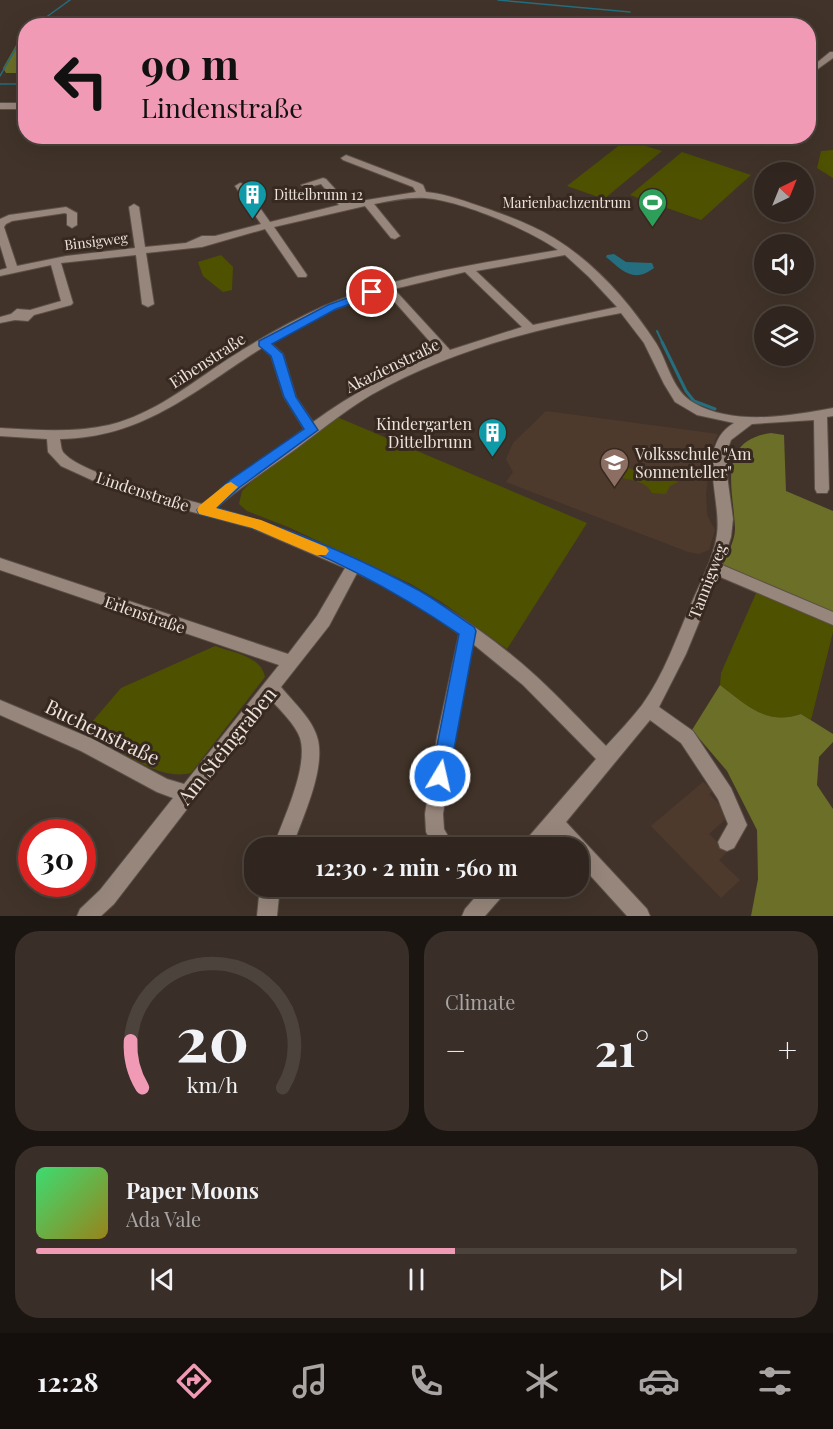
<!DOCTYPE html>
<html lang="en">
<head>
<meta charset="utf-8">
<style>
	body { margin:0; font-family:"Playfair Display",serif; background:#392e28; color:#f1f3f6; height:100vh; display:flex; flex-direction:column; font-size:22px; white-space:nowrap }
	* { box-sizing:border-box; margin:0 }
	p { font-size:20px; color:#a8a5a4 }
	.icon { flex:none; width:33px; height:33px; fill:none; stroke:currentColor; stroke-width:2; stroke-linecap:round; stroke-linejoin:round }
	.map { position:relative; height:916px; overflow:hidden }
	.sheet { display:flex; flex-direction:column; gap:15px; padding:15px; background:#1b1511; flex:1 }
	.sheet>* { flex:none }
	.banner { position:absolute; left:18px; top:18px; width:798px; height:126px; border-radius:24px; box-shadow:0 6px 24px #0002,0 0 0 2px #4c433d; background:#f09ab5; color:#111; overflow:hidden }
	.needle { width:39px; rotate:43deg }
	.controls { position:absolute; left:754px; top:162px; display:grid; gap:12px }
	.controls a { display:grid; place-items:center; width:60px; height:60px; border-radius:50%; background:#31261f; box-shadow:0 6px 24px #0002,0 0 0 2px #4c433d; font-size:30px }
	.speed { position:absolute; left:18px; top:819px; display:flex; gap:12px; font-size:30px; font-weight:700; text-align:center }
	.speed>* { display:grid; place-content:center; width:78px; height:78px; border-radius:50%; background:#31261f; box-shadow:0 6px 24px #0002,0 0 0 2px #4c433d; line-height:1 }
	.speed .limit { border:9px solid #d22; background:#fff; color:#111 }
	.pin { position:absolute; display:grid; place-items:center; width:51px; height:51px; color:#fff; margin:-26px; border:3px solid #fff; border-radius:50%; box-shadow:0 2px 6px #0007 }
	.me { position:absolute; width:66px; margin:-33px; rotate:9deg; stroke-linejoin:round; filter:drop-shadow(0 0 4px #0008) }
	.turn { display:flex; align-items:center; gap:21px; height:126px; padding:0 24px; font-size:27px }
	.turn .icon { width:78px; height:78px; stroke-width:2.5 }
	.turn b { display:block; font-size:42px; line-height:51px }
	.big { font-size:45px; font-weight:700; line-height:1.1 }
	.sheet .card { flex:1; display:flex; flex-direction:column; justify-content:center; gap:9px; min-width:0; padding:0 21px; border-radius:24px; background:#392e28 }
	.sheet .dial { align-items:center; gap:0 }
	.dial svg { height:156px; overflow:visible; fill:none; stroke:#4c433d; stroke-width:7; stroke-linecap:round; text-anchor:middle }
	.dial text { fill:#f1f3f6; stroke:none }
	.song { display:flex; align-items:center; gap:18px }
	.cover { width:72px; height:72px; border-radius:9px; background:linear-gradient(135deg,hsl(140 70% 55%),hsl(50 70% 35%)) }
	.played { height:6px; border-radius:3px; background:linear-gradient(90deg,#f09ab5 55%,#4c433d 55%) }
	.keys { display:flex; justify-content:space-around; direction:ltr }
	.heat { display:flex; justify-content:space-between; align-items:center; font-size:33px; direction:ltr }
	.sheet .tiles { flex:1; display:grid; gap:15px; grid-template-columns:1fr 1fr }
	.card:last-child { grid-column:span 2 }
	.trip { position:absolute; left:244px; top:837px; width:345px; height:60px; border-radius:24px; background:#31261f; box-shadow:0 6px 24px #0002,0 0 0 2px #4c433d; font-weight:700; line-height:60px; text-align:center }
	.tabs { display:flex; height:96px; justify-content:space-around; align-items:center; background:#140f0c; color:#a8a5a4 }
	.tabs .icon { width:42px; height:42px }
	.tabs .current { color:#f09ab5 }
	.tabs b { font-size:27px; color:#f1f3f6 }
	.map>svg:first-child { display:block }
	.built { fill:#4e3a2d }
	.green { fill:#4e5100 }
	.forest { fill:#6b6f27 }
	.water { fill:#246e7f }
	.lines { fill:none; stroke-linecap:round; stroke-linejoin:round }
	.stream-far2 { stroke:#246e7f; stroke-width:1.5 }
	.stream-far1 { stroke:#246e7f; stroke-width:2 }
	.stream { stroke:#246e7f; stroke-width:3 }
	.minor-casing { stroke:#5b4f47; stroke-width:2 }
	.minor { fill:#97867b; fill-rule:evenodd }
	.route { fill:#1a73e8; stroke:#114b97; stroke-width:1.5 }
	.slow { fill:#f59e0b }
	.labels { text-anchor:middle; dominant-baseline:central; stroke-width:6; stroke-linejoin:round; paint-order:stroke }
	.far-poi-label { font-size:14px; fill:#ece3dd; stroke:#372920; text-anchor:start }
	.far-street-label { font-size:14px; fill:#ece3dd; stroke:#372920 }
	.street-label { font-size:16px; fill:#ece3dd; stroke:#372920 }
	.poi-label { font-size:16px; fill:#ece3dd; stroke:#372920; text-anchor:end }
	.near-street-label { font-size:20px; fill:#ece3dd; stroke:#372920 }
</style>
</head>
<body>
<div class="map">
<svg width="833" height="916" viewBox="0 0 833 916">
	<rect width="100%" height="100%" fill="#413329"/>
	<!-- built -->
	<g class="built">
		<polygon points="546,411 718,434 711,450 706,494 707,515 715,530 709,550 699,554 688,552 506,482 513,472 506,459 513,443"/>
		<polygon points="703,782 713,791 709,794 730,815 709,834 727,852 719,860 740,880 721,898 651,826"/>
	</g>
	<!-- green -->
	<g class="green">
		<polygon points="626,140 662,151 604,199 567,186"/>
		<polygon points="833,150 833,178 817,168 821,151"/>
		<polygon points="682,152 751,175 701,220 630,195"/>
		<polygon points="221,255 233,267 232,290 223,292 203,276 198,262"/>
		<polygon points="337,417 587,523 507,649 443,603 411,584 288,527 247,511 239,504 242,491 255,478"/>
		<path d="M622,466L657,477L667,475L678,482L670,486L666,494L652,493C645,480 632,481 619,477L618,474Z"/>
		<path d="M757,591L833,622V632L811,720L801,714C766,726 747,705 720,685L721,673Z"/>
		<path d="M215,646C234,653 261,656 265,677L191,773C157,782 115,747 86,729L121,688Z"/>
	</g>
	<!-- forest -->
	<g class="forest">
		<polygon points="23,33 25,33 25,68 23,73 6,73 3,68"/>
		<path d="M771,433L784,435L786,491L833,511V617L721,569C726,557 735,541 735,529C734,491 715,441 771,433Z"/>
		<path d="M720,685C747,705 766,726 801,714L833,734V742L819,757L817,785L833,809V916H751L758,879L757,830L727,771L692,730Z"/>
	</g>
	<!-- water -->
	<path class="water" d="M614,254L626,262L652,263L654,268C633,284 622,270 606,257L607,255Z"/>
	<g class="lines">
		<!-- stream-far2 -->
		<g class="stream-far2">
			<polyline points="498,0 630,12"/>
			<polyline points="34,26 70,0"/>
			<polyline points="0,76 24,34"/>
			<polyline points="0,84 26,84"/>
		</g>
		<!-- stream-far1 -->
		<polyline class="stream-far1" points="657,331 663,344"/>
		<!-- stream -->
		<polyline class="stream" points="662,342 686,391 694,401 715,409"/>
		<defs>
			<g id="minor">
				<polygon points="830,52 833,52 833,58 808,76 808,70"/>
				<rect x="0" y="103" width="26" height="6"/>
				<path d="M346,155L419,183L423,185L426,192C448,194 467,202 488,209C511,217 534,226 554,238C595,263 630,303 656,343C668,362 672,391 694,403C734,426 790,416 833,408V416L827,417L829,489L827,493H817L815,489L814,420L752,424L731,440L727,451V475L733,519L731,537L722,565L833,612V625L718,576L686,654L659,707L693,731L731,788L747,825L734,848L727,851L720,848L718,842L728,824L718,799L681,743L650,720L566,822L647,909L650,916H627L579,863V848H565L554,836L545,848H523L525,841L596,759L523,685L473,644L455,737L443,814L444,829L455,848H435L426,832L425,814L437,737L459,634L411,600L357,573L329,626L281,687C294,703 313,719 318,740C325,772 302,818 292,848H273C283,819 309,767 300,738C295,724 281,711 271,700L114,904L101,916H77L80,909L100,890L173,798L157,792L81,751L0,715V700L93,739L167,779L184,784L279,665L0,570V558L288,654L317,616L345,568L252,528L118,492L61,466L48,452L47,439L0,436V428C36,430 73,433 109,425C154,414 190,384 228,359C259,339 291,321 324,306C399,274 478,264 558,250C527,229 462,201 425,198C407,197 391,201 374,204L400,236L395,239L391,238L365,206L274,227L307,275L306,277H298L265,229L202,247L146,253L154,304L148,307L142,304L136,255L61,263L73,303L71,305L34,315L28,321L15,320L0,323V317L11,314L17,309L30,310L61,301L51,265L0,276V270L7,268L0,245V219L9,215L66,207L77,213V225L72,228L67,225V214L65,213L12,221L6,224L4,227L17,266L66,256L135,248L129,207L134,204L139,207L145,247L186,243L202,236H215L261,224L235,186L240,183L243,184L270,222L339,205L321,184L306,188L301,185L323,178L326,179L348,203L416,192L413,187L343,160L341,158ZM565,255L589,277L617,307L533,325L476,271ZM465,272L522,327L450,350L394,289ZM385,291L440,353C394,371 353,393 313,422L296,397L283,354L271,343L333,310ZM621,313L644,343L664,384L675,402L697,415L734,423C695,446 722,499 717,534C714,557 701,581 692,602C677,636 664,675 642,705C631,719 618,733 606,746C583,723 560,698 536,676C447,595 330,539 216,508C238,489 262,473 286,456C314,436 341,413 371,395C448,351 534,329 621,313ZM262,348L271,356L284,397L304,429L202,504C173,496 80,474 63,452C61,449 61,444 60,439C144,438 195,390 262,348Z"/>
				<polygon points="260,886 280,886 277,916 257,916"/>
				<polygon points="485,886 508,886 505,893 485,916 462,916 465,909"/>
			</g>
		</defs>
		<!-- minor casing -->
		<use href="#minor" class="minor-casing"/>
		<!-- minor -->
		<use href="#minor" class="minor"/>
	</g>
	<!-- route -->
	<path class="route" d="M372,289L377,292L376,295L336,309L272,344L283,354L296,397L318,430L240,487L216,508C287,527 356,556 420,591C439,602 456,615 474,627L476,631L449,776L447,781L440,784L434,781L431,776L459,634C396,591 325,553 252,528C235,522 217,519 199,514L197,510L230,480L304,429L284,397L271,356L259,346V341L328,305Z"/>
	<!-- slow -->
	<polygon class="slow" points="231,482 238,487 216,508 261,520 326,547 329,551 326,555 316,555 252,528 199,514 197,510 199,506 226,484"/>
	<!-- icons -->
	<defs>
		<symbol id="building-pin" viewBox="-11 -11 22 30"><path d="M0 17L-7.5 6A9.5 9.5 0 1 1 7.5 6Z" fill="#0f9aa8" stroke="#372920"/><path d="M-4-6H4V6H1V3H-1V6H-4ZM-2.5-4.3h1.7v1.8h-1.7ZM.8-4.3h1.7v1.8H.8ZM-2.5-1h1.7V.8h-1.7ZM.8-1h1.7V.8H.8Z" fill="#fff"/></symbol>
		<symbol id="stadium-pin" viewBox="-11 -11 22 30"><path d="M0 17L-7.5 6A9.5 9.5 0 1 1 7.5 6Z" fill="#2e9e5b" stroke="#372920"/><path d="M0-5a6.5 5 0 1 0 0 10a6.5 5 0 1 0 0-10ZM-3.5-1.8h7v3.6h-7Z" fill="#fff"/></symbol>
		<symbol id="school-pin" viewBox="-11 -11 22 30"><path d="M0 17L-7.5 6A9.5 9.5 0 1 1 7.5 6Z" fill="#8d6e63" stroke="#372920"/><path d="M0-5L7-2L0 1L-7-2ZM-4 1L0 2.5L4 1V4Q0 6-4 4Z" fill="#fff"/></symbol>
	</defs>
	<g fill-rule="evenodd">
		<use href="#building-pin" x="236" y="178" width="33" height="45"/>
		<use href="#stadium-pin" x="636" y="186" width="33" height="45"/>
		<use href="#building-pin" x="476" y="416" width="33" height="45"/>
		<use href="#school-pin" x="598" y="446" width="33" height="45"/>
	</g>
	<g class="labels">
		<!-- far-poi labels -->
		<g class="far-poi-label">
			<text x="274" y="194">Dittelbrunn 12</text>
			<text x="631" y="202" text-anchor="end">Marienbachzentrum</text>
		</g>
		<!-- far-street labels -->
		<g class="far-street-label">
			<text transform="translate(96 241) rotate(-7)">Binsigweg</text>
		</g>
		<!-- street labels -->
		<g class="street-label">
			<text transform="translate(207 360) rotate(-33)">Eibenstraße</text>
			<text transform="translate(392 365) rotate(-26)">Akazienstraße</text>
			<text transform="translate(143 491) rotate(18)">Lindenstraße</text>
			<text transform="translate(707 581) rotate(-69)">Tannigweg</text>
			<text transform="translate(145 614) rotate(19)">Erlenstraße</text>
		</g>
		<!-- poi labels -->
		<g class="poi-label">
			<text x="472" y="423">Kindergarten<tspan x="472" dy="18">Dittelbrunn</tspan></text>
			<text x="635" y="453" text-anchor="start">Volksschule "Am<tspan x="635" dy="18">Sonnenteller"</tspan></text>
		</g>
		<!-- near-street labels -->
		<g class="near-street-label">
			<text transform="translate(103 731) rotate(26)">Buchenstraße</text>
			<text transform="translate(226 745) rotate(-51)">Am Steingraben</text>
		</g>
	</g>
</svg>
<div class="controls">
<a><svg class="needle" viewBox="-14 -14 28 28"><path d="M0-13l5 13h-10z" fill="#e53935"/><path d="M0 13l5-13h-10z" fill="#a8a5a4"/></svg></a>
<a><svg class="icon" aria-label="sound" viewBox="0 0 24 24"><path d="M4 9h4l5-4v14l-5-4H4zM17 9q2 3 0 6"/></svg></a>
<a><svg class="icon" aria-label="layers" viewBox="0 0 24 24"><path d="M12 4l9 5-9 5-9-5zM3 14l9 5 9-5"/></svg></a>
</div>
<div class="speed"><div class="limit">30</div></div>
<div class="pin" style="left:372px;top:292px;background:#d93025"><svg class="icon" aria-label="arrive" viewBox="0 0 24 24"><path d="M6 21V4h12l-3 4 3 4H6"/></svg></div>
<svg class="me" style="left:440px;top:776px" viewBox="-20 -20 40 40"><circle r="17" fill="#1a73e8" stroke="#fff" stroke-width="3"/><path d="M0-11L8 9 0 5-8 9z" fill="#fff"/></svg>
<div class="trip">12:30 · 2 min · 560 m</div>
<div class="banner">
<div class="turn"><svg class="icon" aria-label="left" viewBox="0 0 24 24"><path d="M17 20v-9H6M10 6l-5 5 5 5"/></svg><div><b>90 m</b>Lindenstraße</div></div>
</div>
</div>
<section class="sheet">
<div class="tiles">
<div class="card dial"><svg viewBox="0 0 100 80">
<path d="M14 69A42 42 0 1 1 86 69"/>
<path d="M14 69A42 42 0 0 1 8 45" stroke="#f09ab5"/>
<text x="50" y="56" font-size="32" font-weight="700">20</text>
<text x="50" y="72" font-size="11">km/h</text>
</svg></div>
<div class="card"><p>Climate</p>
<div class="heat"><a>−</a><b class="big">21°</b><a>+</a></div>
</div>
<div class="card">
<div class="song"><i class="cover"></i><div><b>Paper Moons</b><p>Ada Vale</p></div></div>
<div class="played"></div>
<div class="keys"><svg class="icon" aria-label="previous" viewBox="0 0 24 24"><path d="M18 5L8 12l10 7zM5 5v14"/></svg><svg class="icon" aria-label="pause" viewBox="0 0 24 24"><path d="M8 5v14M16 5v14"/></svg><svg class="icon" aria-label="next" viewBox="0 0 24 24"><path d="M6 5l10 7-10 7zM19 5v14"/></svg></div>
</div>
</div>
</section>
<nav class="tabs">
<b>12:28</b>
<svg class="icon current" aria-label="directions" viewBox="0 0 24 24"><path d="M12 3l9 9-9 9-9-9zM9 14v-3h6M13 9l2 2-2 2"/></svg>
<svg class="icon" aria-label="music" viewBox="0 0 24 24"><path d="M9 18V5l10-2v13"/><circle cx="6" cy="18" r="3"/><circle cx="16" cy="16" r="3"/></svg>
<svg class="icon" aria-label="phone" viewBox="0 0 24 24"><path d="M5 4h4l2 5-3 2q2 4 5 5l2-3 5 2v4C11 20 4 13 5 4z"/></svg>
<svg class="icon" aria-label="climate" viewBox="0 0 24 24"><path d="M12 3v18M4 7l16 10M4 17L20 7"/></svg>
<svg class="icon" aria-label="car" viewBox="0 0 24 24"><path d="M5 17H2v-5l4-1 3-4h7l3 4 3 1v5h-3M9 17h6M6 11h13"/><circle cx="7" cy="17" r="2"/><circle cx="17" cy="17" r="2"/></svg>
<svg class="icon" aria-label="filters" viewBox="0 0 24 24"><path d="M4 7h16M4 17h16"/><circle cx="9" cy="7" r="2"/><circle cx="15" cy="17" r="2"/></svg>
</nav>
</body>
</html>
